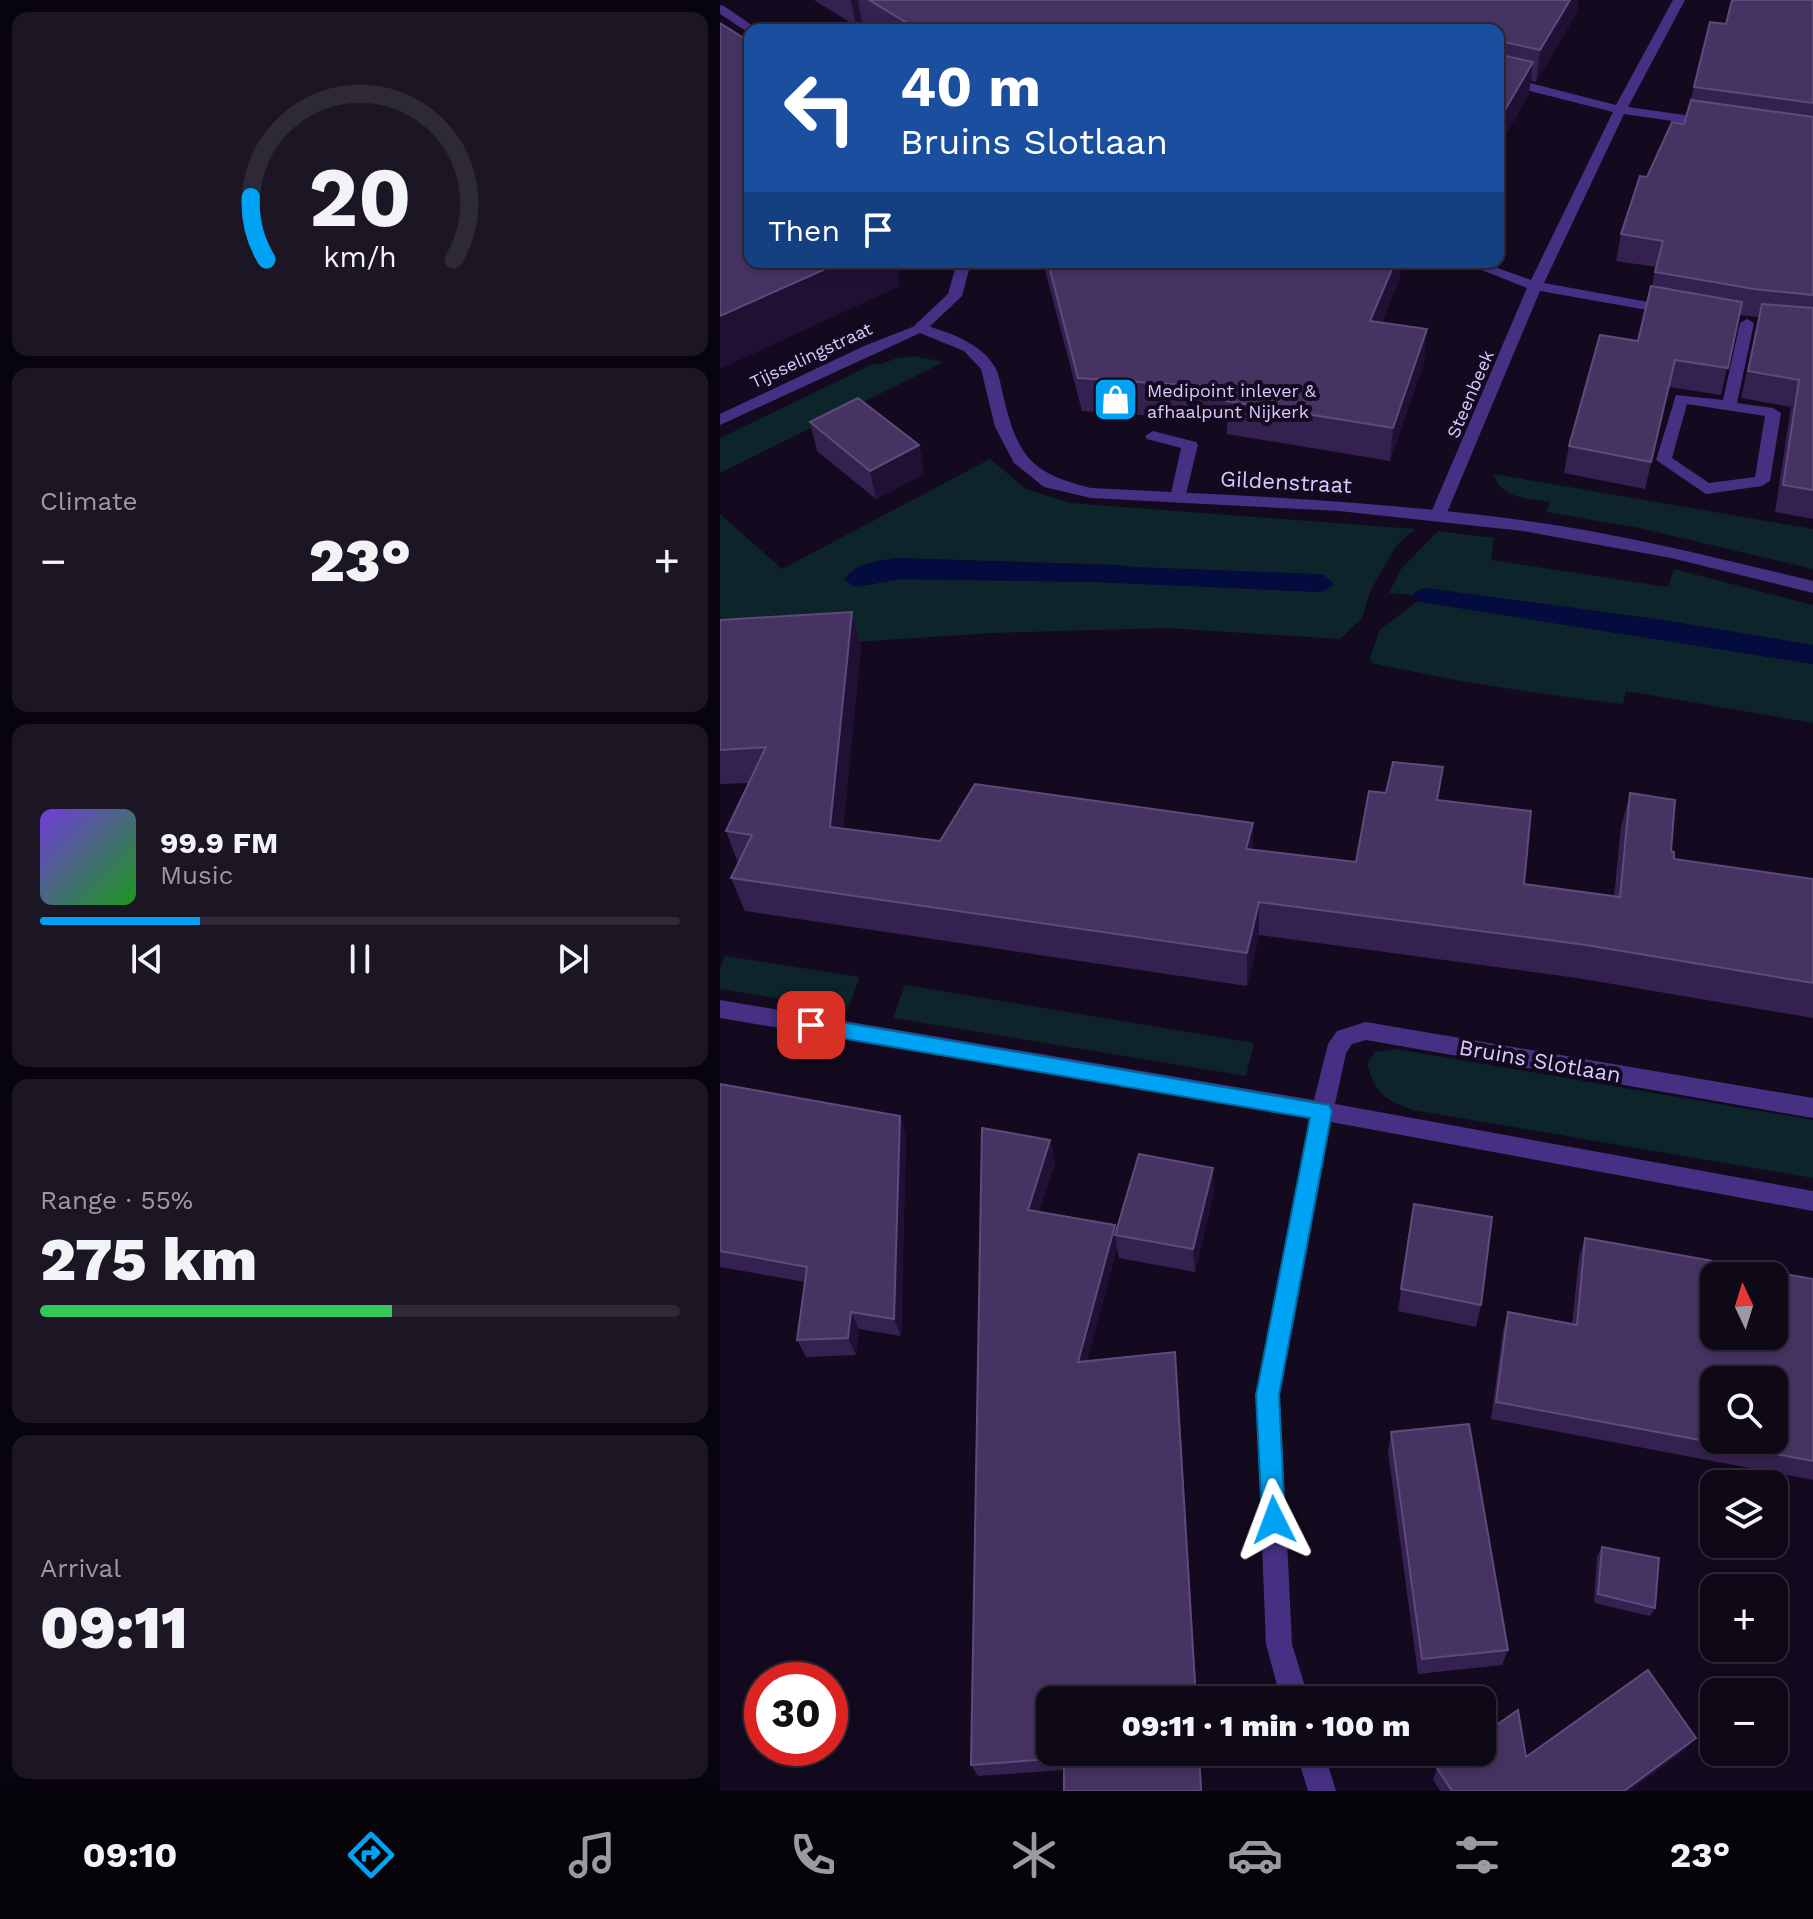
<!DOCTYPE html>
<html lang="en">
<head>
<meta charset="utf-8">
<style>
	body { margin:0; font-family:"Work Sans",sans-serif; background:#1c1624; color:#f1f3f6; height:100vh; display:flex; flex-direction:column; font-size:30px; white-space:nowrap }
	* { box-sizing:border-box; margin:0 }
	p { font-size:26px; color:#9b9aa1 }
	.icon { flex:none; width:44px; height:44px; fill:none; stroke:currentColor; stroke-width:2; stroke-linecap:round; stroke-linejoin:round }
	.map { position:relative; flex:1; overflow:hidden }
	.sheet { display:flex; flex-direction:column; gap:12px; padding:12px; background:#08040d; width:720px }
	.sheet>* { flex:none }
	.hud { position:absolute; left:24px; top:24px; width:760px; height:244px; border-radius:16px; box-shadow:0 4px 12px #0003,0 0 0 2px #2e2936; background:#1a4fa0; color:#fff; overflow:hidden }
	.needle { width:52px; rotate:356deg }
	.fabs { position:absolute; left:980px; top:1262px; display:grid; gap:16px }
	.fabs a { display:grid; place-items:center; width:88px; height:88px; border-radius:16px; background:#0e0817; box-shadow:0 4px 12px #0003,0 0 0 2px #2e2936; font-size:40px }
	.speed { position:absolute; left:24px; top:1662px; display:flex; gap:16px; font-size:40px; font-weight:700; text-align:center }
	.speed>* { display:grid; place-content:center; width:104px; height:104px; border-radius:50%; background:#0e0817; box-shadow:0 4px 12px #0003,0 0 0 2px #2e2936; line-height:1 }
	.speed .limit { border:12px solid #d22; background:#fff; color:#111 }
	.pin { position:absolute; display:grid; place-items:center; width:68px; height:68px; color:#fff; margin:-34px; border-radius:16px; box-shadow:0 4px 12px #0006 }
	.me { position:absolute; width:88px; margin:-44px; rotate:357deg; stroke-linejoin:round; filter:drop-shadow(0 0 6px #0008) }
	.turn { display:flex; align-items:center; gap:28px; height:168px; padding:0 24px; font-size:36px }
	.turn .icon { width:104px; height:104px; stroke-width:2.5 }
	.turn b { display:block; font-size:56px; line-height:68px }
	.then { display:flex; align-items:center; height:76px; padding:0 24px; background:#0003; gap:16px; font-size:30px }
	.big { font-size:60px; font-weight:800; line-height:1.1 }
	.sheet .card { flex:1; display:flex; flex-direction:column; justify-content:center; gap:12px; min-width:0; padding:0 28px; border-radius:16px; background:#1c1624 }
	.sheet .dial { align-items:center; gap:0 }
	.dial svg { height:208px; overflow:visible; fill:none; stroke:#2e2936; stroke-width:7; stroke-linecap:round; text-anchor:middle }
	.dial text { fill:#f1f3f6; stroke:none }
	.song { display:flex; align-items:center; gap:24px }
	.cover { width:96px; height:96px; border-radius:12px; background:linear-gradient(135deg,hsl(260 70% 55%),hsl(120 70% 35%)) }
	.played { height:8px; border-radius:4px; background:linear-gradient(90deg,#00a2f3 25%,#2e2936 25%) }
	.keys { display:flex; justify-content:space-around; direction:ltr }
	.heat { display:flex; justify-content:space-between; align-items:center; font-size:44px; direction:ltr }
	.charge { height:12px; border-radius:6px; background:linear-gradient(90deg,#34c759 55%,#2e2936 0) }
	.trip { position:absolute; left:316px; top:1686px; width:460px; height:80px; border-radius:16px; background:#0e0817; box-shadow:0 4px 12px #0003,0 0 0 2px #2e2936; font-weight:800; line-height:80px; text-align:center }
	.tabs { display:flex; height:128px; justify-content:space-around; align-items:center; background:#060309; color:#9b9aa1 }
	.tabs .icon { width:56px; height:56px }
	.tabs .on { color:#00a2f3 }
	.tabs b { font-size:36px; color:#f1f3f6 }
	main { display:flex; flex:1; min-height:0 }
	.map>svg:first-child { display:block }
	.green { fill:#0c242a; fill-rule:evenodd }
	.water { fill:#040b3e }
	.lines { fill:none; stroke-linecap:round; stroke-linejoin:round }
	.service { fill:#463083; fill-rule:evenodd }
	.minor { fill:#463083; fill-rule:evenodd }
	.tertiary { fill:#463083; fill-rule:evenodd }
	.wall { fill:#35214f }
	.shaded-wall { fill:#201034 }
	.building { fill:#463362; stroke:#5e4a7b; stroke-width:2; fill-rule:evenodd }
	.route { fill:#00a2f3; stroke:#00699e; stroke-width:2 }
	.labels { text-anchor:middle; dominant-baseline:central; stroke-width:8; stroke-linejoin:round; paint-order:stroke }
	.far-street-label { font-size:18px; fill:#dbc8ff; stroke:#130a1f }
	.far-poi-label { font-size:18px; fill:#dbc8ff; stroke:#130a1f; text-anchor:start }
	.street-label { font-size:22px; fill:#dbc8ff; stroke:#130a1f }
</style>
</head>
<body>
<main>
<section class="sheet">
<div class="card dial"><svg viewBox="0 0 100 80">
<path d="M14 69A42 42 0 1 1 86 69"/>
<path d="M14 69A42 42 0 0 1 8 45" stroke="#00a2f3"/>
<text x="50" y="56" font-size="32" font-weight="700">20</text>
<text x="50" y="72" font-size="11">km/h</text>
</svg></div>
<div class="card"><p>Climate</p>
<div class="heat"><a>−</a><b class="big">23°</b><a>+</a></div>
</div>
<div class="card">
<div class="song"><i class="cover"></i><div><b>99.9 FM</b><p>Music</p></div></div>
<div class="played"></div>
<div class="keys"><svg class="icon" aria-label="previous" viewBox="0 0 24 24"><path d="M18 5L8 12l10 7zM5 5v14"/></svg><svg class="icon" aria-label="pause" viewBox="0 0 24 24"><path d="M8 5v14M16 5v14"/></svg><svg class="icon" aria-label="next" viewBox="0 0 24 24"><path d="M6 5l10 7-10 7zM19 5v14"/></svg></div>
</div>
<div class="card"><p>Range · 55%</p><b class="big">275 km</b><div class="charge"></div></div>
<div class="card"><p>Arrival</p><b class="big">09:11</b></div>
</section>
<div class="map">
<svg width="1093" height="1791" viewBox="0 0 1093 1791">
	<rect width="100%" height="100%" fill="#130a1f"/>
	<!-- green -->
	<g class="green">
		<polygon points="193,356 224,362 0,473 0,438 155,363 159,365 174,359"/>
		<path d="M270,459L306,489L350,503L695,529L677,545L662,570L650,592L642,618L620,639L447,628L272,633L135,642L0,643V514L62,569ZM176,558L398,565L602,592L379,582L181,579L135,587L130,573L146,565Z"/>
		<path d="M774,474L1093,529V569L919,528L826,512L830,502C808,498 780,499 774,474Z"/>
		<polygon points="718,531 774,538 771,560 948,587 954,569 1093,605 1093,645 942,620 705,588 694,595 669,593 681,569"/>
		<path d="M698,601L1093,664V723L906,691L903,704C819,694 735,682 653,663L650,658L660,629Z"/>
		<polygon points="5,956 140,977 127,1010 0,989 0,968"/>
		<polygon points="185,985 534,1043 526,1076 173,1018"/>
		<path d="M676,1049L1093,1120V1178L693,1110C665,1100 654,1093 647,1063L655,1052Z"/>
	</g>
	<!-- water -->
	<g class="water">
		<path d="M176,558L597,574L604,575L614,584L602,592L379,582L181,579L135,587L125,580C133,563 159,561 176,558Z"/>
		<polygon points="705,588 942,620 1093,645 1093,664 700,602 694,598 695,592"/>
	</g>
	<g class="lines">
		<!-- service -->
		<polygon class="service" points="433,431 476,442 478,445 464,502 452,502 450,498 461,448 427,439 425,436"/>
		<!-- minor -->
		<g class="minor">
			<polygon points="953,0 965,0 908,107 993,119 999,123 993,127 904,114 824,283 950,306 957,310 950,314 820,291 726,515 724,519 712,519 710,515 807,288 741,262 761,262 811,280 893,112 778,83 778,75 896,105"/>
			<polygon points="0,5 4,6 39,30 29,33 0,14"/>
			<polygon points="237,262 251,262 242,296 205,331 195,331 195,325 228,294"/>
			<path d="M1027,319L1034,323L1017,403L1053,408L1061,413L1050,481L1042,486L986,494L936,460L956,395L1003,400L1020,323ZM967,404L1045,416L1035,477L989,483L952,458Z"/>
			<polygon points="0,1000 594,1100 608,1044 617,1031 646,1022 1093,1098 1093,1118 646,1040 632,1044 626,1053 615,1104 1093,1191 1093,1211 611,1122 560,1395 572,1644 589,1700 561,1700 546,1644 536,1395 590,1118 0,1018"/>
			<polygon points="576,1752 604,1752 616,1791 588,1791"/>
		</g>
		<!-- tertiary -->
		<path class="tertiary" d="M200,324C226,331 260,342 275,367C280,376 282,392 285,403C299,460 315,474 371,488C515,495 659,501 801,520C900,533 997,558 1093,581V593L951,558L803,531L619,511L371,498L324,487L294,463L275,427L261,369L244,351L200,333L0,425V414L144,346Z"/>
	</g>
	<!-- wall -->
	<g class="wall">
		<polygon points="94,0 858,0 857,12 816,82 810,80 809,94 778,148 778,30 153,30 142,23 136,26"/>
		<polygon points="1093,0 1093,519 1055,512 1071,407 1021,398 1039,317 1019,315 1001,395 949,387 925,489 844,473 849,446 918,341 932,286 936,267 896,261 901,234 927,177 964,124 974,87 1006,24"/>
		<polygon points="323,262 681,262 680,277 662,322 704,362 670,461 507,434 507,421 362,411"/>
		<polygon points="90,422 199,445 204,474 156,499 97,451"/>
		<polygon points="132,612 141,647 123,829 220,841 533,823 533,850 636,862 719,800 804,884 894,896 901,827 910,793 951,851 954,859 1093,879 1093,1018 857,978 539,935 527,986 25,911 11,878 18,863 6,831 29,783 0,784 0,620"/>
		<polygon points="0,1084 180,1116 186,1135 181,1336 139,1329 136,1355 86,1357 77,1340 85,1282 0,1267"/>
		<polygon points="262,1128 330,1140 335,1162 319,1212 395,1225 396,1233 494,1192 475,1272 399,1258 397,1248 367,1361 455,1352 477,1700 330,1700 480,1752 482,1791 344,1791 344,1770 258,1776 251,1765"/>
		<polygon points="694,1204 761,1305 756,1327 678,1311"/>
		<polygon points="865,1238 1093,1279 1093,1480 771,1419 783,1330 788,1312 852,1324 859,1258"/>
		<polygon points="671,1432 788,1650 782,1665 698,1674 668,1452"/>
		<polygon points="882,1547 935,1608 930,1616 874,1603 877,1556"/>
		<polygon points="965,1750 910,1791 720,1791 713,1779 717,1768 806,1757"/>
	</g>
	<!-- shaded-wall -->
	<g class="shaded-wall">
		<polygon points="131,0 138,0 142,23 136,26"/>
		<polygon points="850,0 858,0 857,12 816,82 820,50"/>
		<polygon points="813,62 809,94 778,148 778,122"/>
		<polygon points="121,262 177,262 180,286 0,369 0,316"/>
		<polygon points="675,262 681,262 680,277 649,354 650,321"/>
		<polygon points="707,329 704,362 670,461 673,428"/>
		<polygon points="199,445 204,474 156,499 150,471"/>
		<polygon points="132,612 141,647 120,860 110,827"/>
		<polygon points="533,823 533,857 526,849"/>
		<polygon points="539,902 539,935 527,986 527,953"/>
		<polygon points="180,1116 186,1135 181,1336 174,1319"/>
		<polygon points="330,1140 335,1162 313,1231 308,1210"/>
		<polygon points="493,1168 494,1192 475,1272 473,1249"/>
		<polygon points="395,1225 397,1248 362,1380 358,1362"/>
		<polygon points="131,1312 139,1329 136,1355 128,1338"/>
		<polygon points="455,1352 457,1371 477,1700 476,1700"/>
		<polygon points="976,1738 965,1750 910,1791 904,1791"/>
	</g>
	<!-- building -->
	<g class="building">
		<polygon points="149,0 850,0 820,50 780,41 781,55 813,62 778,122 778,30 199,30"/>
		<polygon points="1012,0 1093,0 1093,103 974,87 990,22 1006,24"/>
		<polygon points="0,23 30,42 30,262 121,262 0,316"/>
		<polygon points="971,100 1093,117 1093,295 1034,289 935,272 943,241 901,234 920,176 927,177 952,122 964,124"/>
		<polygon points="328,262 675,262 650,321 707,329 673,428 506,401 512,388 358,378"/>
		<polygon points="931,286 1022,302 1008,368 955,360 931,462 849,446 880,335 918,341"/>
		<polygon points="1042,304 1093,308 1093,490 1063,485 1079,380 1028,371"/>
		<polygon points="138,398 199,445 150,471 90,422"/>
		<polygon points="132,612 110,827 220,841 255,784 533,823 526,849 636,862 649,791 666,793 673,762 723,767 717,800 811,811 804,884 900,897 910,793 955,800 951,851 954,852 954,859 1093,879 1093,983 866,945 539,902 527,953 11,878 32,835 6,831 46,747 0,750 0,620"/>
		<polygon points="0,1084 180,1116 174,1319 131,1312 128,1338 77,1340 87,1267 0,1251"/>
		<polygon points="262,1128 330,1140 308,1210 395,1225 358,1362 455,1352 476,1700 330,1700 330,1752 479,1752 481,1791 344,1791 344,1758 251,1765"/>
		<polygon points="419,1154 493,1168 473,1249 395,1235"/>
		<polygon points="694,1204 772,1217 761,1305 681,1289"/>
		<path d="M865,1238L1093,1279V1461L776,1402L788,1312L857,1325ZM994,1276H1054V1336H994ZM994,1380H1054V1440H994Z"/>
		<polygon points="749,1424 788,1650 702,1659 671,1432"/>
		<polygon points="882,1547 939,1558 935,1608 878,1594"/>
		<polygon points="928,1670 976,1738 904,1791 732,1791 717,1768 739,1752 762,1752 762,1735 798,1710 806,1757"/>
	</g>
	<!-- route -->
	<polygon class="route" points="91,1017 609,1105 612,1111 559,1395 565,1520 562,1528 554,1531 545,1528 542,1520 536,1395 590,1118 91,1033 85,1030 82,1025 85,1019"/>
	<!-- icons -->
	<defs>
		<symbol id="shop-square" viewBox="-11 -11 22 22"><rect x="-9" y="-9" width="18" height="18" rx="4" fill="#00a2f3" stroke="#130a1f"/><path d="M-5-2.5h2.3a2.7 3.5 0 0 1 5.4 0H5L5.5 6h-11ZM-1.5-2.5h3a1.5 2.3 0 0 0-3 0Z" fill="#fff"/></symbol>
	</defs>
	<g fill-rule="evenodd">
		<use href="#shop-square" x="370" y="374" width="51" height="51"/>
	</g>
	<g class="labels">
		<!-- far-street labels -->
		<g class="far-street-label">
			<text transform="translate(91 355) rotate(-25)">Tijsselingstraat</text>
			<text transform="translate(750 394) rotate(-67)">Steenbeek</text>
		</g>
		<!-- far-poi labels -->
		<g class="far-poi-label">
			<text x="427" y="390">Medipoint inlever &amp;<tspan x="427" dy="21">afhaalpunt Nijkerk</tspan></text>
		</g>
		<!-- street labels -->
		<g class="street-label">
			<text transform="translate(566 482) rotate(3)">Gildenstraat</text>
			<text transform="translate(820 1061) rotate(10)">Bruins Slotlaan</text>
		</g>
	</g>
</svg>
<div class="fabs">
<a><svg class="needle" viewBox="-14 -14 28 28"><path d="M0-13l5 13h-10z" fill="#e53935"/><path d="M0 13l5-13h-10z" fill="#9b9aa1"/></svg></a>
<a><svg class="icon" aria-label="search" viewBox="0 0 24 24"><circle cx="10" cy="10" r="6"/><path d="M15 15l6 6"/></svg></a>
<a><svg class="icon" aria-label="layers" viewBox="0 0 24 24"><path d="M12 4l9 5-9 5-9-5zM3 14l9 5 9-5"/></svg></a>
<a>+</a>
<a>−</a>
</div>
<div class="speed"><div class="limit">30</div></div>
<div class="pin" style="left:91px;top:1025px;background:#d93025"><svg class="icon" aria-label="arrive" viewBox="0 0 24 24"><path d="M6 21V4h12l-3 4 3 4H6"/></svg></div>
<svg class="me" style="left:554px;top:1520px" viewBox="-20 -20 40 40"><path d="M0-17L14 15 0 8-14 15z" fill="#00a2f3" stroke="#fff" stroke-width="4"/></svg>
<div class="trip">09:11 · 1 min · 100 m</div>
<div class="hud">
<div class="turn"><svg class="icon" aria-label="left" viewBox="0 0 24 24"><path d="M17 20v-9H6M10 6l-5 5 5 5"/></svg><div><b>40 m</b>Bruins Slotlaan</div></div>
<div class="then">Then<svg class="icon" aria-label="arrive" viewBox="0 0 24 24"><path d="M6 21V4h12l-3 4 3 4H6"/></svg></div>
</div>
</div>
</main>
<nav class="tabs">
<b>09:10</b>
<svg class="icon on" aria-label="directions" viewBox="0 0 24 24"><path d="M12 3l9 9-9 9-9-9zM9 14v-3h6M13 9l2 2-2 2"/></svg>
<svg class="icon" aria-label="music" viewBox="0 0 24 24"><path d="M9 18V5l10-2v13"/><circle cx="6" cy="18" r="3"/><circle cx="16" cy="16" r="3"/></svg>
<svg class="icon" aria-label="phone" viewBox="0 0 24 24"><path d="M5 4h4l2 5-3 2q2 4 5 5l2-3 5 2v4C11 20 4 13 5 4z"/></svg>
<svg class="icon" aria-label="climate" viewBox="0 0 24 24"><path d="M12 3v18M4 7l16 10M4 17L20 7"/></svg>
<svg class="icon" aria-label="car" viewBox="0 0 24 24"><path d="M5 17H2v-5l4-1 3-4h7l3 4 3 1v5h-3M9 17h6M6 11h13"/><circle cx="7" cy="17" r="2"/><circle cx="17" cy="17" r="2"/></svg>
<svg class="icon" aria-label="filters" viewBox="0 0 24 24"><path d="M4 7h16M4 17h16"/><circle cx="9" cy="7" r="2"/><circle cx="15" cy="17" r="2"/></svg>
<b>23°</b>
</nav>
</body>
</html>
